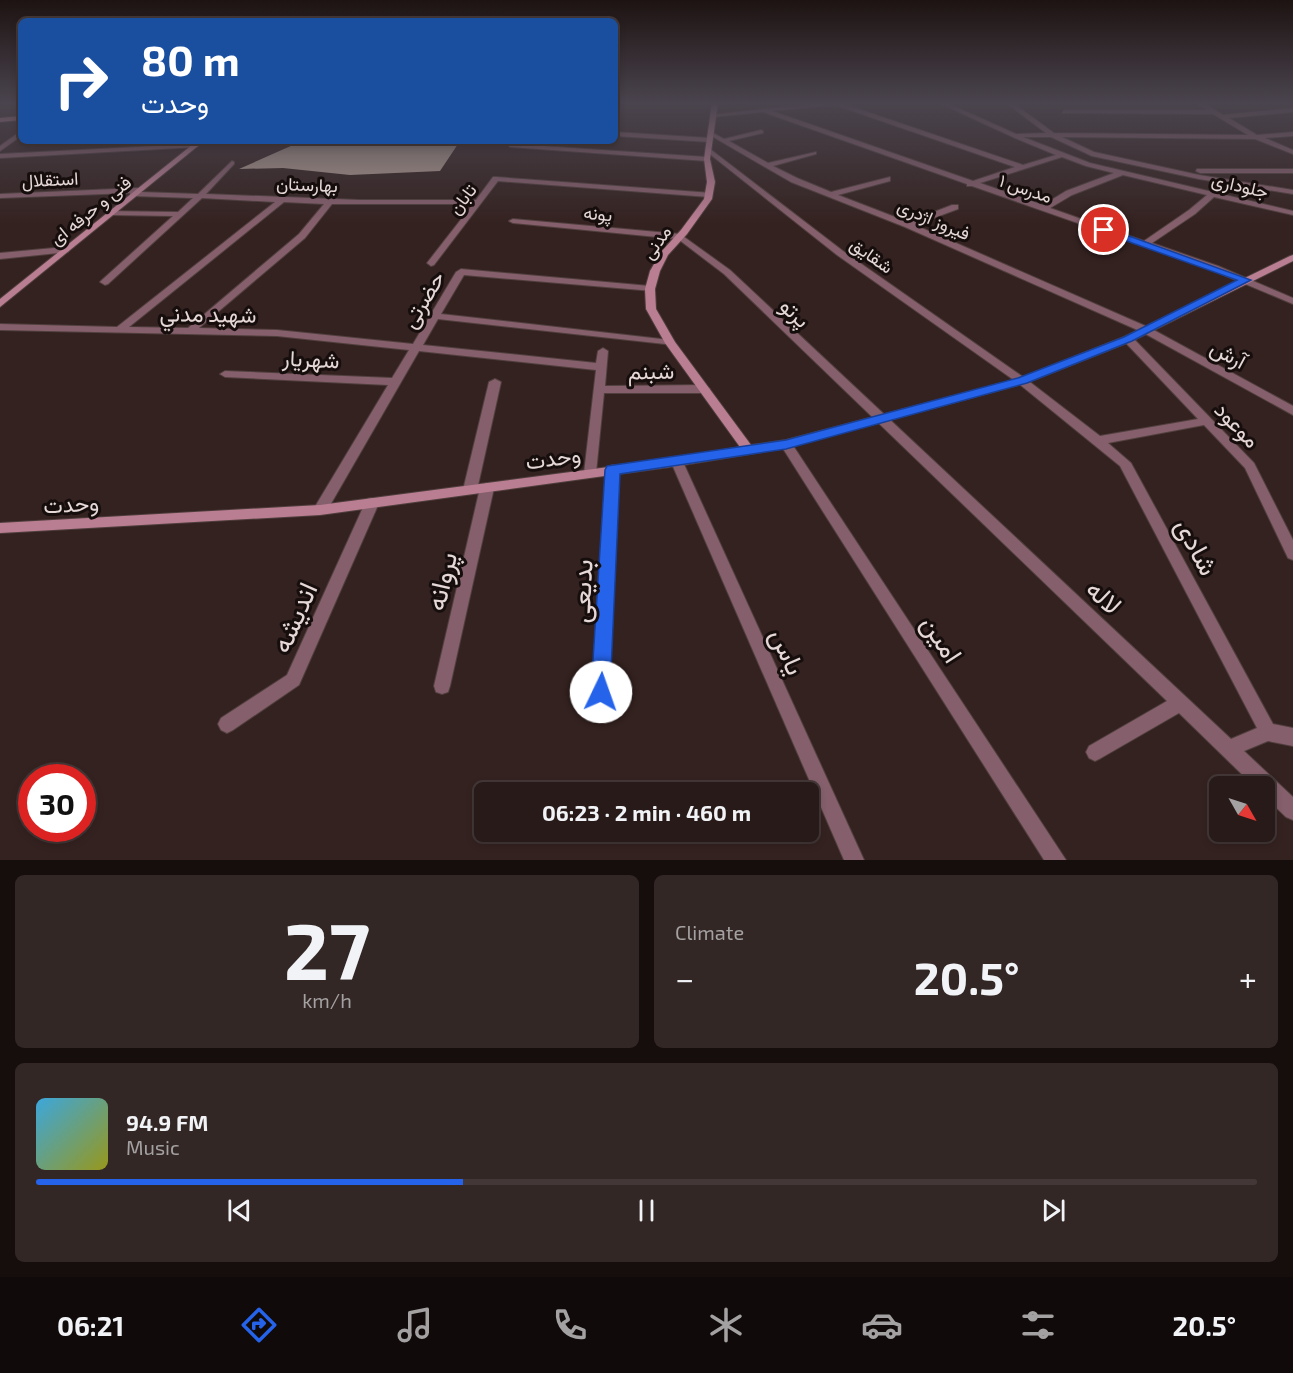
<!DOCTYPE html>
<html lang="en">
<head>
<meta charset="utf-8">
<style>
	body { margin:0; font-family:"Exo 2",Vazirmatn,sans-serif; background:#332725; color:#f1f3f6; height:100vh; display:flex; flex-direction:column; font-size:22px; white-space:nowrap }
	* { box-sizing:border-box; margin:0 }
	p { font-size:20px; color:#a4a1a2 }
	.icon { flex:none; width:33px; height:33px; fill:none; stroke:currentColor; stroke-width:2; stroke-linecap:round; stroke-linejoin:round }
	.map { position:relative; height:860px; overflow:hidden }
	.sheet { display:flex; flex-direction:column; gap:15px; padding:15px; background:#150e0d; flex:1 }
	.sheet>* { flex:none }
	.banner { position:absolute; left:18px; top:18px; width:600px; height:126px; border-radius:9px; box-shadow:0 3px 9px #0003,0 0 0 2px #433837; background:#1a4fa0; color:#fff; overflow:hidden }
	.needle { width:39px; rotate:129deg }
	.buttons { position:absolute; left:1209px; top:776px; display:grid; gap:12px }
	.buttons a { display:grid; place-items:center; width:66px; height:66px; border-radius:9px; background:#271a18; box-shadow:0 3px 9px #0003,0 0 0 2px #433837; font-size:30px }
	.speed { position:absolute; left:18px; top:764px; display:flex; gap:12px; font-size:30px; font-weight:700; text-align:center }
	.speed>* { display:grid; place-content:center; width:78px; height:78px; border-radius:50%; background:#271a18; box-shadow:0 3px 9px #0003,0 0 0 2px #433837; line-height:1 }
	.speed .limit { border:9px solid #d22; background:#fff; color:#111 }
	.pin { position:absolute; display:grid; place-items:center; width:51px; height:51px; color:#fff; margin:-26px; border:3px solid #fff; border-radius:50%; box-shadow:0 2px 6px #0007 }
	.me { position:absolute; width:66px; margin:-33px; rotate:3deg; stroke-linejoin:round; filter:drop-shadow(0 0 4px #0008) }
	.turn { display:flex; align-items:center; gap:21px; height:126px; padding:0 24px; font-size:27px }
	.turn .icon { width:78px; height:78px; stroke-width:2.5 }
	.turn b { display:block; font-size:42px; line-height:51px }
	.big { font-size:45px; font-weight:700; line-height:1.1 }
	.sheet .tile { flex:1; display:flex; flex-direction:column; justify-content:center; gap:9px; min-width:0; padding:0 21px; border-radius:9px; background:#332725 }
	.sheet .dial { align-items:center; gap:0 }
	.dial b { font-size:78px; line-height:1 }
	.song { display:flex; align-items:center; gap:18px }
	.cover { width:72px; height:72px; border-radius:9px; background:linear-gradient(135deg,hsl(200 70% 55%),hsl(60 70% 35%)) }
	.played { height:6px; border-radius:3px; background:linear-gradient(90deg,#2563eb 35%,#433837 35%) }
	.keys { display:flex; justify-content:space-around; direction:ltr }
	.heat { display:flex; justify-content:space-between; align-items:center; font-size:33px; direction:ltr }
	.sheet .tiles { flex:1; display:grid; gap:15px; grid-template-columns:1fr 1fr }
	.tile:last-child { grid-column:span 2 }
	.trip { position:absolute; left:474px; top:782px; width:345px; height:60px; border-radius:9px; background:#271a18; box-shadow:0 3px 9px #0003,0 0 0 2px #433837; font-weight:700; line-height:60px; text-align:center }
	.dock { display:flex; height:96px; justify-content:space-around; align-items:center; background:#100a0a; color:#a4a1a2 }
	.dock .icon { width:42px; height:42px }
	.dock .current { color:#2563eb }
	.dock b { font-size:27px; color:#f1f3f6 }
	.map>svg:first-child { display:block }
	.building { fill:#b19e92 }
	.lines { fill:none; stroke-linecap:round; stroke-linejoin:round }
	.street-casing { stroke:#503f3d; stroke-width:2 }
	.secondary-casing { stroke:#503f3d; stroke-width:2 }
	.primary-casing { stroke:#503f3d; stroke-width:2 }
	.street { fill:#855f6c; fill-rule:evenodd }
	.secondary { fill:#ba7e93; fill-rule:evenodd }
	.primary { fill:#e395b1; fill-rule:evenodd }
	.route { fill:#2563eb; stroke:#184099; stroke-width:1.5 }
	.labels { text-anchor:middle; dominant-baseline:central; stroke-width:6; stroke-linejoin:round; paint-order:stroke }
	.far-street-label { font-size:18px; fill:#e5d8d7; stroke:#160e0d }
	.street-label { font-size:22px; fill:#e5d8d7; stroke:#160e0d }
	.near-street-label { font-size:27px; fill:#e5d8d7; stroke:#160e0d }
</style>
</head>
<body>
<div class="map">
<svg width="1293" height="860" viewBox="0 0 1293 860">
	<rect width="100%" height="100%" fill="#342220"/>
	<!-- building -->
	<polygon class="building" points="302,141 460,141 440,171 350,175 283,168 239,169"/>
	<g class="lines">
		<defs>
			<g id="street">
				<path d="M818,103H841L1023,165L1056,155L1015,138L939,103H947L1016,134L1046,133L1006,103H1013L1054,133L1248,135L1213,114L1062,113L1064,110H1207L1196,103H1204L1223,115L1293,108V112L1229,118L1257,135L1293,132V136L1265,138L1293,150V154L1255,139L1062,137L1094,152L1199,175L1293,190V194L1199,179L1092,156L1051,137H1023L1090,163L1293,211V215L1214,197L1195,214L1152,243L1218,266L1293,298V304L1212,270L972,186H967V184L763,112L714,117L711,115ZM835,105L1015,167L973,181L772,111ZM1062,157L1086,166L1114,173L1066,191L1043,205L980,183ZM1123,175L1207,195L1189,210L1144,241L1050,208L1072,195Z"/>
				<polygon points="761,130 763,131 763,133 729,141 768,163 816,152 816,154 773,166 797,178 831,192 890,177 890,181 838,195 908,222 952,205 958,205 958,209 915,225 1150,328 1293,406 1293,415 1142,332 905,227 791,182 708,134 713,133 724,139"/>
				<polygon points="21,131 21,136 0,151 0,146"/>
				<polygon points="615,132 710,138 713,140 710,142 615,136"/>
				<polygon points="195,144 198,146 197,147 0,158 0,154"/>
				<polygon points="512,144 707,157 710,159 707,161 510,147 509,146"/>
				<polygon points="706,149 710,149 843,251 1026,379 1100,436 1198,419 1124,341 1123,339 1128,336 1132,337 1254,463 1293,540 1293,560 1288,558 1245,468 1204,425 1108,443 1131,463 1273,724 1293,728 1293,746 1268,741 1244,751 1293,797 1293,820 1286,817 1264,796 1264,786 1254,786 1179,713 1101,758 1095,761 1089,758 1086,752 1089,746 1167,701 724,274 678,239 513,223 509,221 513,219 680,234 730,270 1231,739 1257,728 1120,466 1018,383 837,255 706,151"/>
				<path d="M232,161L234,162V164L206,194L360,200H476L493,177H496L712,193V197H709L498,181L434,265L431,266L427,263L473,204H332L305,238L199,328L277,330L413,344L456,272L461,269L650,286L653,287V291L464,275L441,314L670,340L674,341L675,343L674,345L438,319L423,345L596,363L598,351L603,348L608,351L605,386L704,385L710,389L704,393H604L596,473L595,476H585L584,473L596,370L419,351L325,514H315L313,510L388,385L225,377L220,374L225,371L392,378L409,350L277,336L0,330V324L117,327L275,202L202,198L108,284L105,285L100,282L102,280L173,216L110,215L106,213L107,211L178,212L193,198L133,196H130V193L0,198V194L138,188L142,190L140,192L198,194ZM284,202L324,204L299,234L188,328L129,327Z"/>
				<polygon points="1197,169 1293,169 1293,173 1200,173 1196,171"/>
				<polygon points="65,247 69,250 68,252 0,259 0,253"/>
				<polygon points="495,379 501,382 477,490 475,493 465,493 463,490 489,382"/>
				<polygon points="786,440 790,441 1066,860 1044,860 782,447 780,444"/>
				<polygon points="677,458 681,459 683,462 864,860 844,860 671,462 673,459"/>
				<polygon points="613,465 618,467 619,470 608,714 605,720 599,722 593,720 590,714 607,470 608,467"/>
				<polygon points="487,483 492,485 494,488 450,686 448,692 442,694 436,692 434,686 480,488 482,485"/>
				<polygon points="372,498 377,499 379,503 299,685 233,730 227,733 221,730 218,724 221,718 287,675 365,503 367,499"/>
			</g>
			<g id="secondary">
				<polygon points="712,103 718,103 710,159 715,182 712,199 687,234 668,255 660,271 655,289 656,309 675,342 751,445 786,440 1018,379 1124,337 1290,256 1293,255 1293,261 1132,341 1026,383 786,448 677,466 320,515 0,533 0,523 320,505 677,458 740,447 665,343 646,309 645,289 650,271 661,252 681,230 704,199 707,182 704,159"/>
				<polygon points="197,141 204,141 0,307 0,299"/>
			</g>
			<polygon id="primary" points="21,116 21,120 0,122 0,118"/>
		</defs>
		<!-- street casing -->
		<use href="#street" class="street-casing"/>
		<!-- secondary casing -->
		<use href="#secondary" class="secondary-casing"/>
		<!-- primary casing -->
		<use href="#primary" class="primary-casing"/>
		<!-- street -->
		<use href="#street" class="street"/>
		<!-- secondary -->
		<use href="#secondary" class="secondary"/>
		<!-- primary -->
		<use href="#primary" class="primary"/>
	</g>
	<!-- sky -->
	<linearGradient id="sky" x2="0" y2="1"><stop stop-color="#1d1312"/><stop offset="0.46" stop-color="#4a444e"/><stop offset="1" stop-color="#4a444e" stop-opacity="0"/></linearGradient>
	<rect width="1293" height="224" fill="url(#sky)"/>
	<!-- route -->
	<polygon class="route" points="1104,227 1251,280 1132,341 1027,383 786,449 620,474 610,692 607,699 601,701 594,699 591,692 605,470 607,466 786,440 1018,378 1124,337 1237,280 1101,232 1099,230"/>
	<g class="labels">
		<!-- far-street labels -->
		<g class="far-street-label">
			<text transform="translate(50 179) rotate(-3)">استقلال</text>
			<text transform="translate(307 184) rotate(2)">بهارستان</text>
			<text transform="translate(1240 185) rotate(13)">جلوداری</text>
			<text transform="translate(1026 188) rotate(19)">مدرس ۱</text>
			<text transform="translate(462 199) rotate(-53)">تابان</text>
			<text transform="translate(90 210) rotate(-39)">فنی و حرفه ای</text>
			<text transform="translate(598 213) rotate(5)">پونه</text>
			<text transform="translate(934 219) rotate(23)">فیروز اژدری</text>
			<text transform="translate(656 242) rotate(-54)">مدنی</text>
			<text transform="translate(872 255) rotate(35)">شقایق</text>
		</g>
		<!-- street labels -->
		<g class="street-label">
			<text transform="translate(422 299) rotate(-59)">حضرتی</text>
			<text transform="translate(796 312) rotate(44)">پرتو</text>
			<text transform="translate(208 313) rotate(1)">شهيد مدني</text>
			<text transform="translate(1229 353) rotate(28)">آرش</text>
			<text transform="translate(311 358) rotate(3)">شهریار</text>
			<text transform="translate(651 370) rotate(-1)">شبنم</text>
			<text transform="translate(1238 424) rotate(46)">موعود</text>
			<text transform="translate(553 457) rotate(-8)">وحدت</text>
			<text transform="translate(71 503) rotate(-3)">وحدت</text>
		</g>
		<!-- near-street labels -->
		<g class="near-street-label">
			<text transform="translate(1198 546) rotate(62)">شادی</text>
			<text transform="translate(440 581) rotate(-77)">پروانه</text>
			<text transform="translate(580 591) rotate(-87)">بدیعی</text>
			<text transform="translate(1105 596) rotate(43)">لاله</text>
			<text transform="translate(293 617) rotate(-66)">اندیشه</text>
			<text transform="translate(943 638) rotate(57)">امین</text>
			<text transform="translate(789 651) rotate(66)">یاس</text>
		</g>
	</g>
</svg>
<div class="buttons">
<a><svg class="needle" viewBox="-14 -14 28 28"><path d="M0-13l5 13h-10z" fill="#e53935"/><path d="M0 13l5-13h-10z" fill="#a4a1a2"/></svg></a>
</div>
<div class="speed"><div class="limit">30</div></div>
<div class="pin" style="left:1104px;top:230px;background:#d93025"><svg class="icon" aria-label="arrive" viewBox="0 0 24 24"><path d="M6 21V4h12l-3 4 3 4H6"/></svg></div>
<svg class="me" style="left:601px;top:692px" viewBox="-20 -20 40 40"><circle r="19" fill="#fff"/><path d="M0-13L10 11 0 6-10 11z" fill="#2563eb"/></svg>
<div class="trip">06:23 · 2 min · 460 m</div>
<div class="banner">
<div class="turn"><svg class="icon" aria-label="right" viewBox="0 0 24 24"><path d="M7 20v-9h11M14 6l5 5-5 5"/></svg><div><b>80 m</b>وحدت</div></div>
</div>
</div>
<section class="sheet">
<div class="tiles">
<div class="tile dial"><b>27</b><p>km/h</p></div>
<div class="tile"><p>Climate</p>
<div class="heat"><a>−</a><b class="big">20.5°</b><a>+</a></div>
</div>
<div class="tile">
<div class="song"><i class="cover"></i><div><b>94.9 FM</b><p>Music</p></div></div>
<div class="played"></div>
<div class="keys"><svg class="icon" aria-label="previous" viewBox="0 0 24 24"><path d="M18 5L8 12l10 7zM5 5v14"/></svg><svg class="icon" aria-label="pause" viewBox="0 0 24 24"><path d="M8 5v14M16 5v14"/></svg><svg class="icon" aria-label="next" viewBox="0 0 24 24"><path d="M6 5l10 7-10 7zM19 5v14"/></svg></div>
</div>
</div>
</section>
<nav class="dock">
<b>06:21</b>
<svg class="icon current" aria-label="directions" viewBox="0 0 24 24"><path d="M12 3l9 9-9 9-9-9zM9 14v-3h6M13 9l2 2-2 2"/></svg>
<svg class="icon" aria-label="music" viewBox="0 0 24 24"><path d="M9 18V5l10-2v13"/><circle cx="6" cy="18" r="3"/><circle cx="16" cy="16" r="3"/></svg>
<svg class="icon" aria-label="phone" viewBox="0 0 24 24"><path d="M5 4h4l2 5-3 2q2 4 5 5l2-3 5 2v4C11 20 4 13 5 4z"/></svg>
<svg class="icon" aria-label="climate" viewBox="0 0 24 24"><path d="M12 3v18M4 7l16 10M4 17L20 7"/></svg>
<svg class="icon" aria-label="car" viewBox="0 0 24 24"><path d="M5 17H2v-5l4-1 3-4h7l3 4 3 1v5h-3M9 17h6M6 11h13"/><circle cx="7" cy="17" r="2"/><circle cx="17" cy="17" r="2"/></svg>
<svg class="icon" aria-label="filters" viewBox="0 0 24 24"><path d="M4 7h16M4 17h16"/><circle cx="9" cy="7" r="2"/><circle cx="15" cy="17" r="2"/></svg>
<b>20.5°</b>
</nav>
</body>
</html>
